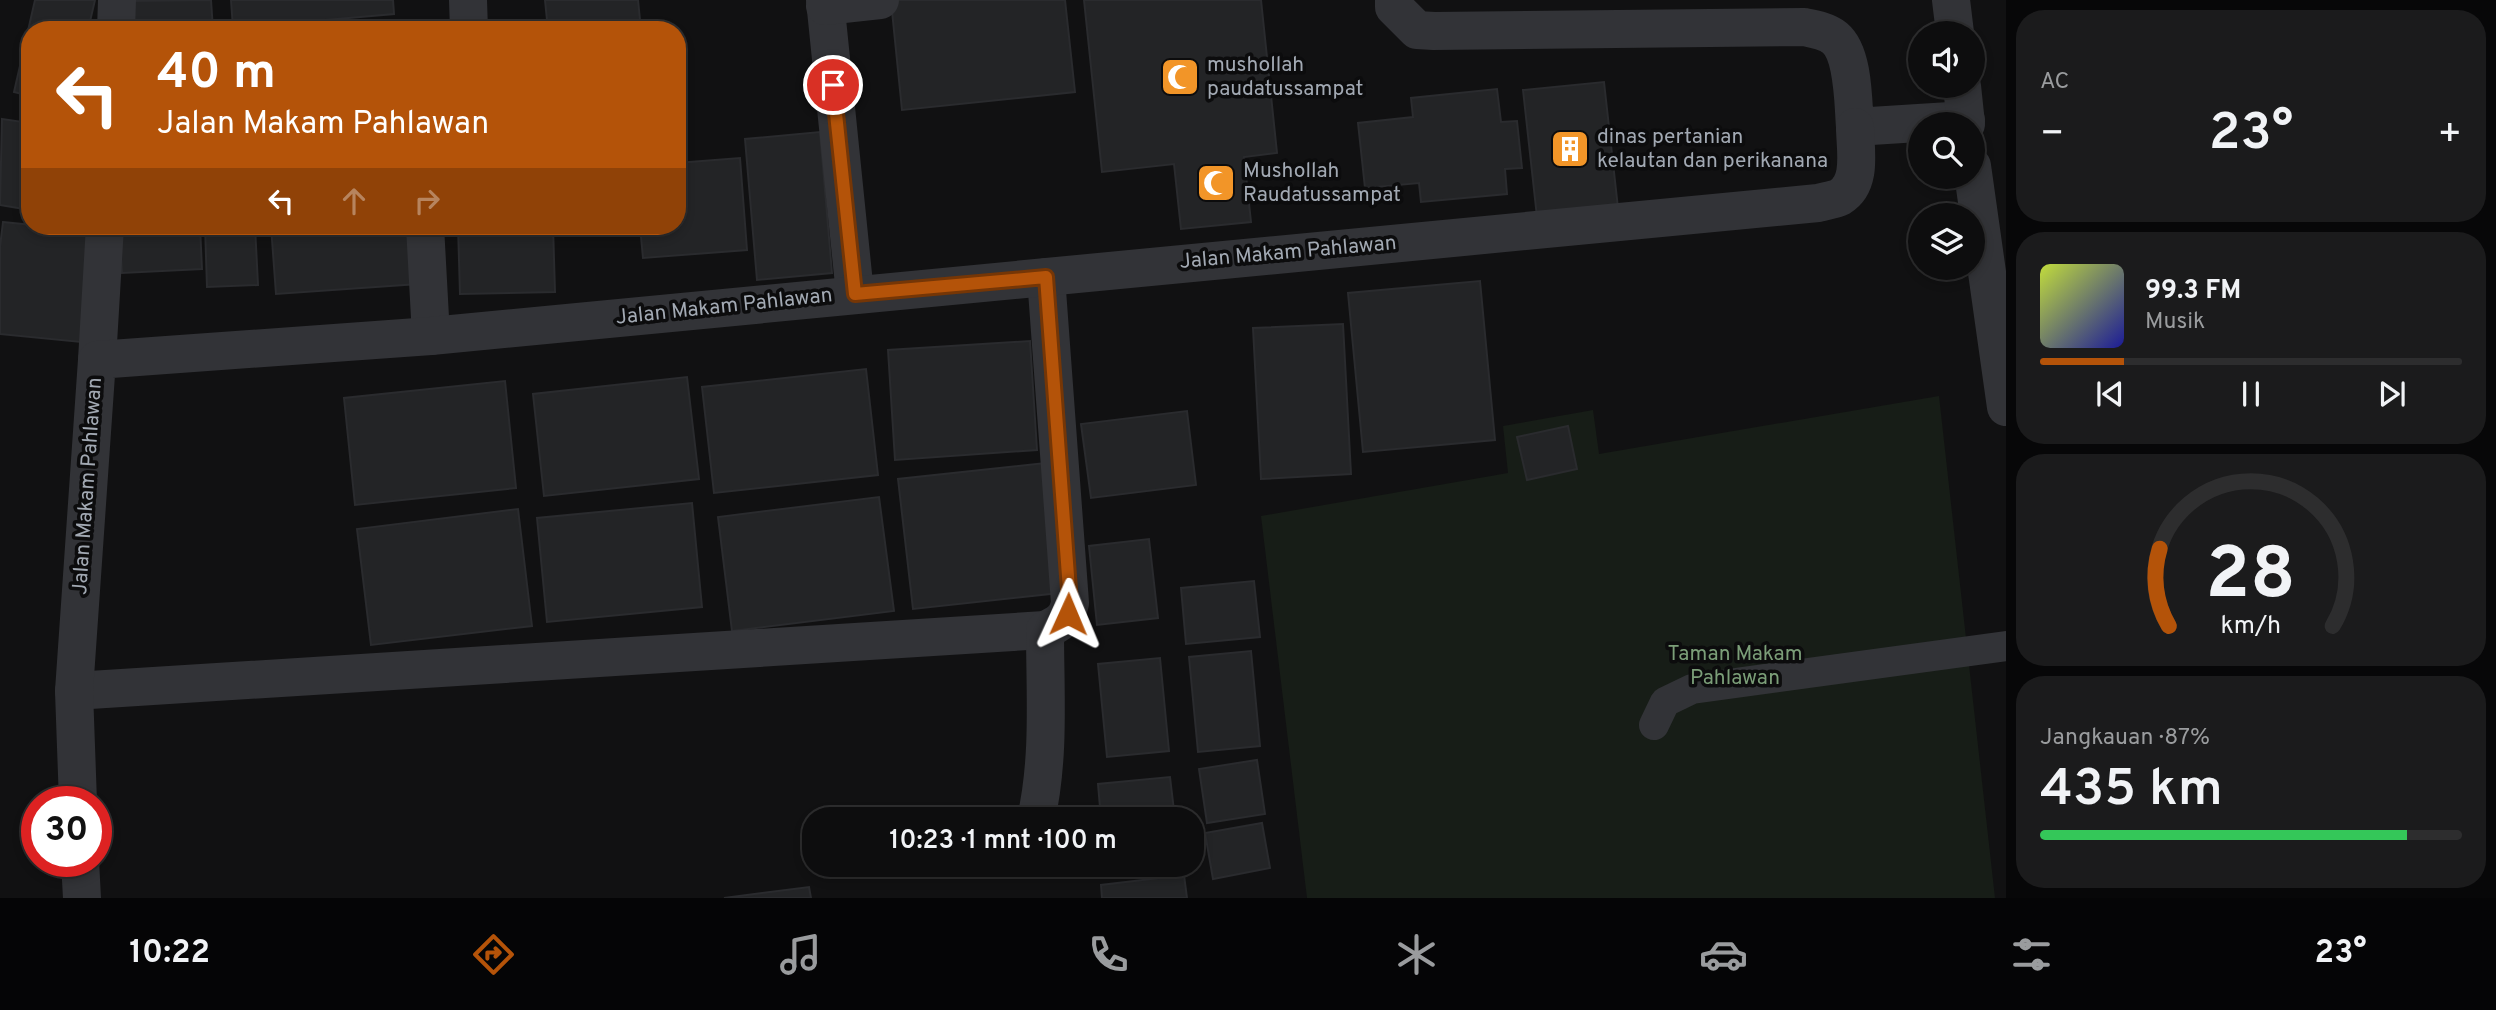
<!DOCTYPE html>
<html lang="id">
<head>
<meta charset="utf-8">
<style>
	body { margin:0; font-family:Overpass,sans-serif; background:#1b1b1c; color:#f1f3f6; height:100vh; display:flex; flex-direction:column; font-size:26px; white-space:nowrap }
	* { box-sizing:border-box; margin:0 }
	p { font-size:23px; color:#9a9c9e }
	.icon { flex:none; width:38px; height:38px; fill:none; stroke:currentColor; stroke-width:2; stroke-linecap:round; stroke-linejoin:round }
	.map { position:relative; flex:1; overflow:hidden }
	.side { display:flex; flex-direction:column; gap:10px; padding:10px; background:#070708; width:490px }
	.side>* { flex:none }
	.banner { position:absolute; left:21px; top:21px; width:665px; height:214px; border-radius:28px; box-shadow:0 4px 10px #0003,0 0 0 2px #2d2d2e; background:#b45309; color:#fff; overflow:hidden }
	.buttons { position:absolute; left:1908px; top:21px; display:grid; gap:14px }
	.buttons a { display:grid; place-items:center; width:77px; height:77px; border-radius:50%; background:#0d0d0e; box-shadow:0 4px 10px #0003,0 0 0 2px #2d2d2e; font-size:35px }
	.speed { position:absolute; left:21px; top:786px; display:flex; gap:14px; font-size:35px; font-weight:700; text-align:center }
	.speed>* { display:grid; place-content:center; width:91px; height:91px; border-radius:50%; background:#0d0d0e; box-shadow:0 4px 10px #0003,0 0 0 2px #2d2d2e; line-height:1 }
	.speed .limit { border:10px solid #d22; background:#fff; color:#111 }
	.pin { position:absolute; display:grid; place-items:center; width:60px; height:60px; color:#fff; margin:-30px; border:4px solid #fff; border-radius:50%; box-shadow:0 2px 7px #0007 }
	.me { position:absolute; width:77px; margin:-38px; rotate:1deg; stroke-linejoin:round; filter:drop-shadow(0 0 5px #0008) }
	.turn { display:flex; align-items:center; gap:24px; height:147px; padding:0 21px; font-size:32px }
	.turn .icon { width:91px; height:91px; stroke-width:2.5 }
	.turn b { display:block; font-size:49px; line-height:60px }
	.lanes { display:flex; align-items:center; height:66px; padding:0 21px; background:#0003; justify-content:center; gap:35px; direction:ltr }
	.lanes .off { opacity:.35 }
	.big { font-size:52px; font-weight:600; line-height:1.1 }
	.side .card { flex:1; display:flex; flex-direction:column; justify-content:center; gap:10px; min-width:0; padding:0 24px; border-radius:28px; background:#1b1b1c }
	.side .dial { align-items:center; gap:0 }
	.dial svg { height:182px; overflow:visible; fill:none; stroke:#2d2d2e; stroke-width:7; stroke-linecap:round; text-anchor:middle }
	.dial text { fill:#f1f3f6; stroke:none }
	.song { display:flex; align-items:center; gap:21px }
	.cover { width:84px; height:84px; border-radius:10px; background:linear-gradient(135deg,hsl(70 70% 55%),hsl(240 70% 35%)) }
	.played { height:7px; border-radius:4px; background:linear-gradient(90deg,#b45309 20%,#2d2d2e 20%) }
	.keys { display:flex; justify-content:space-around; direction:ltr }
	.heat { display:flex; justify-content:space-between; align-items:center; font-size:38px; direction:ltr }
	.charge { height:10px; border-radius:5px; background:linear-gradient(90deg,#34c759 87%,#2d2d2e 0) }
	.trip { position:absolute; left:802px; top:807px; width:402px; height:70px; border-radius:28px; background:#0d0d0e; box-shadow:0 4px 10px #0003,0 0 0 2px #2d2d2e; font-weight:600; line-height:70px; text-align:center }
	.tabs { display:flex; height:112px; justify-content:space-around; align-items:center; background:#050506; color:#9a9c9e }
	.tabs .icon { width:49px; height:49px }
	.tabs .current { color:#b45309 }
	.tabs b { font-size:32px; color:#f1f3f6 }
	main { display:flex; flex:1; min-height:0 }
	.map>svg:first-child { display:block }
	.green { fill:#171d17 }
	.building { fill:#232426; stroke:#2a2b2e; stroke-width:2 }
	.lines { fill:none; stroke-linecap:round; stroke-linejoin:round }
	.service { stroke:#323337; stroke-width:30 }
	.minor { stroke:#323337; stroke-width:38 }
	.tertiary { stroke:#323337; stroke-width:38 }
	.route-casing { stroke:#753606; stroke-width:18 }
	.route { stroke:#b45309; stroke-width:12 }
	.labels { text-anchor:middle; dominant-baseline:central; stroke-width:7; stroke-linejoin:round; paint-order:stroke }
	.poi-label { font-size:21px; fill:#a2a9b3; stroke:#0c0c0d; text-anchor:start }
	.street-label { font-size:21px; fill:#a2a9b3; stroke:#0c0c0d }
	.park-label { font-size:21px; fill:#7b9e78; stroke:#0c0c0d }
</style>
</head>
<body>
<main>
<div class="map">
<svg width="2006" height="898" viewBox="0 0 2006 898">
	<rect width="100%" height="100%" fill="#111112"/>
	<!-- green -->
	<polygon class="green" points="1939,396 1995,898 1307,898 1261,516 1508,473 1503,426 1593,410 1599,454"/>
	<!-- building -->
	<g class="building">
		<polygon points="35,0 95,0 88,30 30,30 30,96 14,92"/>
		<polygon points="211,0 213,30 128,30 126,1"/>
		<polygon points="231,0 393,0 394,14 233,28"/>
		<polygon points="545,0 638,0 641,30 548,30"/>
		<polygon points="901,0 1065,0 1075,92 902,110 891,1"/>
		<polygon points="1084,0 1261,0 1277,153 1244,157 1251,222 1181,229 1174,164 1102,172"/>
		<polygon points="421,25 422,30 358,30"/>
		<polygon points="1604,82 1618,208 1537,217 1523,90"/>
		<polygon points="1497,89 1501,122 1517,121 1522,168 1505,169 1507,194 1421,202 1419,183 1365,188 1358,123 1413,117 1411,98"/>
		<polygon points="2,119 30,123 30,210 0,205"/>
		<polygon points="820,132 832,273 757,280 745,139"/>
		<polygon points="740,158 747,250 643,258 640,226 677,226 677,163"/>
		<polygon points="3,222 92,231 81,342 0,334 0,247"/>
		<polygon points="119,226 200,226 202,269 122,273"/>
		<polygon points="205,226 255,226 258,285 207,287"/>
		<polygon points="271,226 414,226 418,284 276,294"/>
		<polygon points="458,226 553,226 555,292 460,294"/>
		<polygon points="1480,281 1495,440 1363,452 1348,293"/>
		<polygon points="1343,324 1351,474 1261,479 1253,328"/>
		<polygon points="1030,341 1037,450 895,460 888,350"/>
		<polygon points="866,369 878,475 714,493 702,387"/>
		<polygon points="687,377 699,479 544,496 533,394"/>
		<polygon points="505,381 516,488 355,505 344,398"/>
		<polygon points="1187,411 1196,485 1091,498 1081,424"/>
		<polygon points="1568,426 1577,469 1527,480 1517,437"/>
		<polygon points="1045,463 1059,593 913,609 898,479"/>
		<polygon points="879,497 894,611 732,631 718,517"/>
		<polygon points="692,503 702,607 547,622 537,518"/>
		<polygon points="518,509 532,626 371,645 357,529"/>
		<polygon points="1149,539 1158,618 1097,625 1089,546"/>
		<polygon points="1254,581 1260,637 1186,644 1181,588"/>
		<polygon points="1251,651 1260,746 1198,752 1189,657"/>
		<polygon points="1160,658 1169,751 1107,757 1098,664"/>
		<polygon points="1257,760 1265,814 1207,823 1199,769"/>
		<polygon points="1170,777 1175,819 1101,819 1098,784"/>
		<polygon points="1262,823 1270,868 1213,879 1205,833"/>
		<polygon points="1184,875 1187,898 1102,898 1101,885"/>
		<polygon points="809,887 811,898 724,898"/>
	</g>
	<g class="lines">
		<!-- service -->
		<polyline class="service" points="1654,725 1665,702 1692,689 2006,646"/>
		<!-- minor -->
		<g class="minor">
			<polyline points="468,0 469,30"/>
			<polyline points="825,0 855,294"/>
			<path d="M1394,0V7L1417,30L1434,31L1804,27C1814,29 1826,31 1835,38C1854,54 1853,102 1855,127L1966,120"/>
			<polyline points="825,6 880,0"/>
			<polyline points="116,30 117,0"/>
			<polyline points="425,226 431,336"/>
			<polyline points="97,360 105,226"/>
			<path d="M74,691L1045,630C1059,624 1067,619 1070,603L1046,277"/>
			<path d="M78,802L74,691L97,360L431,336L1818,203C1825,201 1834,200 1840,197C1863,183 1855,149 1855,127"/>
			<path d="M1036,819C1050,757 1045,693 1045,630"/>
			<polyline points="80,861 82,898"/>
		</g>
		<!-- tertiary -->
		<g class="tertiary">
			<polyline points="1951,0 1955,33"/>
			<polyline points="1962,86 1966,124"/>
			<polyline points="1972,166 2006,407"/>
		</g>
	</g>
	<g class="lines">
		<defs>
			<polyline id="route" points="833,85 855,294 1046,277 1070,603 1068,614"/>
		</defs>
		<!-- route casing -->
		<use href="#route" class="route-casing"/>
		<!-- route -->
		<use href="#route" class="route"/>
	</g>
	<!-- icons -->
	<defs>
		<symbol id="mosque-square" viewBox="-11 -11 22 22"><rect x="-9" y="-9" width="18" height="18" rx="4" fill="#f29528" stroke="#0c0c0d"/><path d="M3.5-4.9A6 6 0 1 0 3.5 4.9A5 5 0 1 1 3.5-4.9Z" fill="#fff"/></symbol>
		<symbol id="building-square" viewBox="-11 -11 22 22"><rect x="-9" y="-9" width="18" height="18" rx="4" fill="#f29528" stroke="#0c0c0d"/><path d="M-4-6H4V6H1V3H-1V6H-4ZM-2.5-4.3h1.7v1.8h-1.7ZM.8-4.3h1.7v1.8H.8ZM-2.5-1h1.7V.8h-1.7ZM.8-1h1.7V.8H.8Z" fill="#fff"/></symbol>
	</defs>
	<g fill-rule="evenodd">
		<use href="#mosque-square" x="1158" y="55" width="44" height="44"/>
		<use href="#building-square" x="1548" y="127" width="44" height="44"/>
		<use href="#mosque-square" x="1194" y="161" width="44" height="44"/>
	</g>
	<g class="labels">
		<!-- poi labels -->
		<g class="poi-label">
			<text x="1207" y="65">mushollah<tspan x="1207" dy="24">paudatussampat</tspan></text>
			<text x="1597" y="137">dinas pertanian<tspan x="1597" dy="24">kelautan dan perikanana</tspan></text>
			<text x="1243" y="171">Mushollah<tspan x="1243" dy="24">Raudatussampat</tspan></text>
		</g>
		<!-- street labels -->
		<g class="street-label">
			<text transform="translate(1288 253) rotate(-5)">Jalan Makam Pahlawan</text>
			<text transform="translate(724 307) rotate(-6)">Jalan Makam Pahlawan</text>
			<text transform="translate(88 486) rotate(-86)">Jalan Makam Pahlawan</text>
		</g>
		<!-- park labels -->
		<g class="park-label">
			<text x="1735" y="654">Taman Makam<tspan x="1735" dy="24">Pahlawan</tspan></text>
		</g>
	</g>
</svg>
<div class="buttons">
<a><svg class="icon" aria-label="sound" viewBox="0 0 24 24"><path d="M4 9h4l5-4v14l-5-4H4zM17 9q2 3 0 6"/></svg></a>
<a><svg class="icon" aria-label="search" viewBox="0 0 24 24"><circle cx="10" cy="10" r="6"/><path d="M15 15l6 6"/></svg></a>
<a><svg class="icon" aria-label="layers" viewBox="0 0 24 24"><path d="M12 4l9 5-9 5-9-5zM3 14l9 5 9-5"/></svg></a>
</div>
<div class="speed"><div class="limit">30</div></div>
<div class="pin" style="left:833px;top:85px;background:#d93025"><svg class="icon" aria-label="arrive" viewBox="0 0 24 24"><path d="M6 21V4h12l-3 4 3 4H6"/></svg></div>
<svg class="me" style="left:1068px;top:614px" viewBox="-20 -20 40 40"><path d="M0-17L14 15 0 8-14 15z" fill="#b45309" stroke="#fff" stroke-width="4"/></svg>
<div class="trip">10:23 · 1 mnt · 100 m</div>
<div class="banner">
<div class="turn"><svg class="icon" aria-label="left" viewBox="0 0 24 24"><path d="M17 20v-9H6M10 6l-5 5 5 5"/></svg><div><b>40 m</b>Jalan Makam Pahlawan</div></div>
<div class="lanes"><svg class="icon" aria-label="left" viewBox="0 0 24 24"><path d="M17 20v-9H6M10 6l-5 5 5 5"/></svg><svg class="icon off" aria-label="ahead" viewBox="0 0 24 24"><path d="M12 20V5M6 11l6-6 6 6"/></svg><svg class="icon off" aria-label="right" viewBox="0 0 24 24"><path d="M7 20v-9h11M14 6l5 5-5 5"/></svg></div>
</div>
</div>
<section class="side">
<div class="card"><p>AC</p>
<div class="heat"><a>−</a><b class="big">23°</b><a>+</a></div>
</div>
<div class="card">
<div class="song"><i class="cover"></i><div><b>99.3 FM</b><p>Musik</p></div></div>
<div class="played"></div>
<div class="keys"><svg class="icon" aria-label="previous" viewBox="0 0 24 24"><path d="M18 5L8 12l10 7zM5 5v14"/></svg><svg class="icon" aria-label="pause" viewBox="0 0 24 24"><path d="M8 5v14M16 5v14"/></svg><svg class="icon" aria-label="next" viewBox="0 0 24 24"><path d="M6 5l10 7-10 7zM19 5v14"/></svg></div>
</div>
<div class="card dial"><svg viewBox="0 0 100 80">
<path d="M14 69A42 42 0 1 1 86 69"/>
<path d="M14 69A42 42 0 0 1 10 35" stroke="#b45309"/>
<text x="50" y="56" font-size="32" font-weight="700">28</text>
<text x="50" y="72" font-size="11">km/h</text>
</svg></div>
<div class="card"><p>Jangkauan · 87%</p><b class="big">435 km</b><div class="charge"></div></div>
</section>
</main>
<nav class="tabs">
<b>10:22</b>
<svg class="icon current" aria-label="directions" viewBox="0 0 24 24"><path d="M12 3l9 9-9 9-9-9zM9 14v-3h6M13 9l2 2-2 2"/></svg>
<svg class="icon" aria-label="music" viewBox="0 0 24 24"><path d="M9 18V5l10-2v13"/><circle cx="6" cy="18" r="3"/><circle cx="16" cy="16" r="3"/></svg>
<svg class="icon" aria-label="phone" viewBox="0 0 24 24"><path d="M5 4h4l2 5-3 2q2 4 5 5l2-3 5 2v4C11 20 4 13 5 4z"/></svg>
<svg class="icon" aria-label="climate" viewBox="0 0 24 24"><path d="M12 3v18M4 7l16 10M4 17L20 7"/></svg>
<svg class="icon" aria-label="car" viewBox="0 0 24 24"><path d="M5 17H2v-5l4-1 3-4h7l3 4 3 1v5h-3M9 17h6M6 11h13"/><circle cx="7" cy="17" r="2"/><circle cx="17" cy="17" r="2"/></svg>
<svg class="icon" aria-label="filters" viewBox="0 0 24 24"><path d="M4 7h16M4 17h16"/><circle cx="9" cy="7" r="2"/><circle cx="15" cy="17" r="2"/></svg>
<b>23°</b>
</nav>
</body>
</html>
